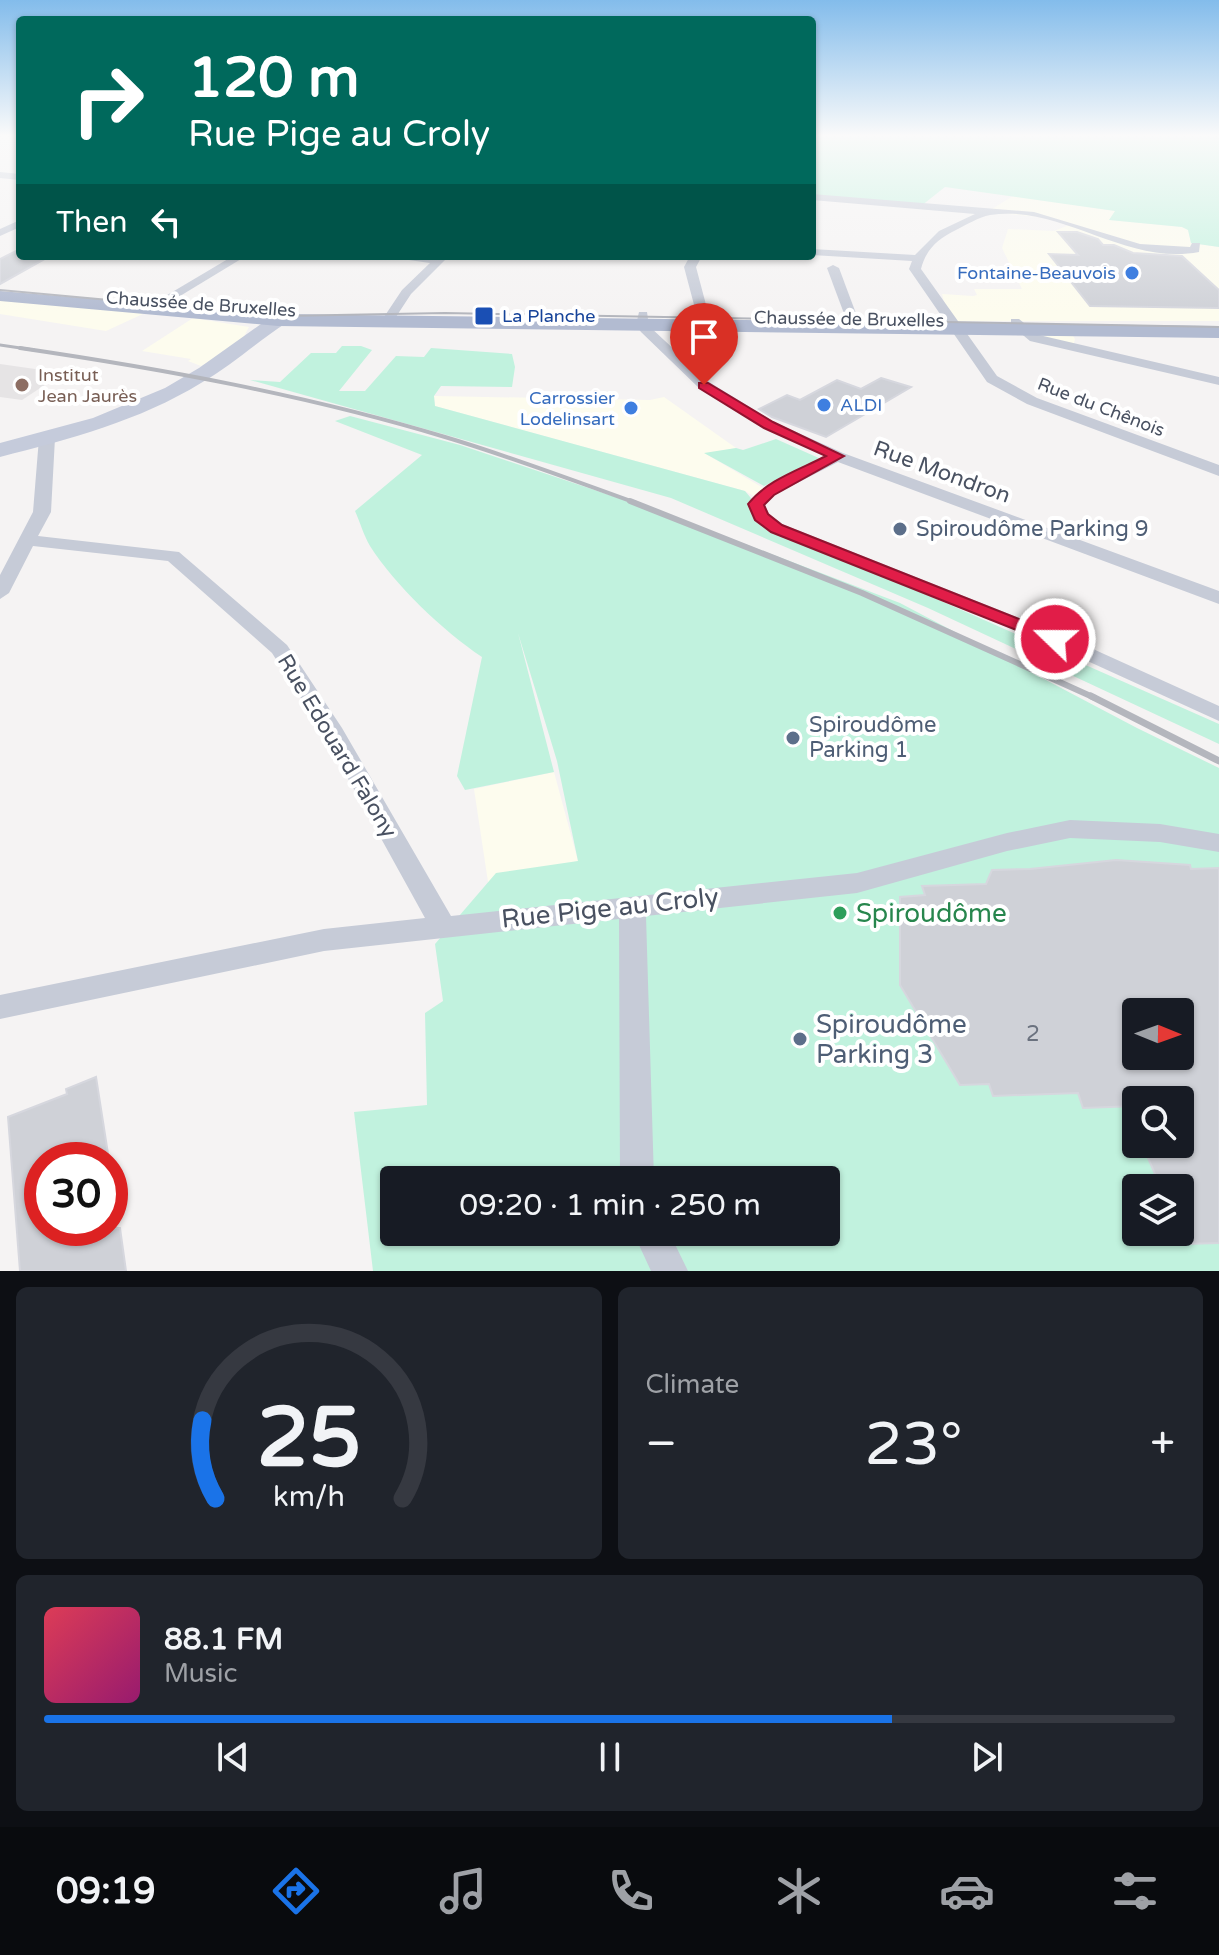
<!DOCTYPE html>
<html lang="en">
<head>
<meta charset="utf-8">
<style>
	body { margin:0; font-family:"Varela Round",sans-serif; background:#20242c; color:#f1f3f6; height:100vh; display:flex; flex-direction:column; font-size:30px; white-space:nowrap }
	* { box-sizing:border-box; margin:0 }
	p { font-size:26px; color:#9ea1a6 }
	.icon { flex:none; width:44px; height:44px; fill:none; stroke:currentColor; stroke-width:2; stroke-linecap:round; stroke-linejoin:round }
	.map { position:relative; height:1271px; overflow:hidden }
	.panel { display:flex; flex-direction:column; gap:16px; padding:16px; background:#0d0f14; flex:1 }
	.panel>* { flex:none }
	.top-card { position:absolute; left:16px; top:16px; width:800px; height:244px; border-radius:8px; box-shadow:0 2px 6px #0004; background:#00695c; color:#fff; overflow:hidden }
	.needle { width:52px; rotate:91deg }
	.fabs { position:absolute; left:1122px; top:998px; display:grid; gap:16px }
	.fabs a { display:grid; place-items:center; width:72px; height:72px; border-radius:8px; background:#171b24; box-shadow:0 2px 6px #0004; font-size:40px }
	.speed { position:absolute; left:24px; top:1142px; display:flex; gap:16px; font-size:40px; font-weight:700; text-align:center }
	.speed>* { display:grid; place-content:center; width:104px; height:104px; border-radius:50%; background:#171b24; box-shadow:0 2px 6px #0004; line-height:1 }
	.speed .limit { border:12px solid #d22; background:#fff; color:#111 }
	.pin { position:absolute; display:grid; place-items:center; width:68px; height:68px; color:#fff; margin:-82px -34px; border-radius:50% 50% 50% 0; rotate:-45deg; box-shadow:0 0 8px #0007 }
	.pin .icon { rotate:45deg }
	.me { position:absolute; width:88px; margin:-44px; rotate:292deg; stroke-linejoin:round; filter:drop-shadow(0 0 6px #0008) }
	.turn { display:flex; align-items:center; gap:28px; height:168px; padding:0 40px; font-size:36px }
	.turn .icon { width:104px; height:104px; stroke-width:2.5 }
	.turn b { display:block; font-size:56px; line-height:68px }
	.then { display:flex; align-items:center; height:76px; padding:0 40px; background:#0003; gap:16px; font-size:30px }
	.big { font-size:60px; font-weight:600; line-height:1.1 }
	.panel .card { flex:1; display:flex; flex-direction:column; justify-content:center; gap:12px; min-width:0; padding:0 28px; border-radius:12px; background:#20242c }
	.panel .dial { align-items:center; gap:0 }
	.dial svg { height:208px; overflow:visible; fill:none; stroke:#363941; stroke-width:7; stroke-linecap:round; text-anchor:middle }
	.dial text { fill:#f1f3f6; stroke:none }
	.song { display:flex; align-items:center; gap:24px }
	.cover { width:96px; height:96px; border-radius:12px; background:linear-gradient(135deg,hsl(350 70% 55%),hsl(320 70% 35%)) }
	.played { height:8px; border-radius:4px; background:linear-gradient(90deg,#1a73e8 75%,#363941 75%) }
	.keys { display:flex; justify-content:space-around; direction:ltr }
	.heat { display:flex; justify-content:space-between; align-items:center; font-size:44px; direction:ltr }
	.panel .tiles { flex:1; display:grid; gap:16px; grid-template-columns:1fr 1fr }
	.card:last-child { grid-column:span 2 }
	.trip { position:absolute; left:380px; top:1166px; width:460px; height:80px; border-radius:8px; background:#171b24; box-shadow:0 2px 6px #0004; font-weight:600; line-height:80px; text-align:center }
	.menu { display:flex; height:128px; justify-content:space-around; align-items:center; background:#090b0e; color:#9ea1a6 }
	.menu .icon { width:56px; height:56px }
	.menu .selected { color:#1a73e8 }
	.menu b { font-size:36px; color:#f1f3f6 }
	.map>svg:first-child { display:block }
	.commercial { fill:#fdfcee }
	.education { fill:#e6e4e5 }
	.green { fill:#c1f2de; fill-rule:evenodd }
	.building { fill:#cfd1d7; stroke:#d6d7de; stroke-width:2; fill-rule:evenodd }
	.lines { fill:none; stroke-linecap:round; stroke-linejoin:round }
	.minor { fill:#c6cbd7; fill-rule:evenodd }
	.secondary { fill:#c5cbdb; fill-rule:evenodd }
	.primary { fill:#b2bbd1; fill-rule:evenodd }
	.tram { stroke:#b4b6bd; stroke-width:2 }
	.rail-far3 { stroke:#b4b6bd; stroke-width:3 }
	.rail-far2 { stroke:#b4b6bd; stroke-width:4 }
	.rail-far1 { stroke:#b4b6bd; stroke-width:6 }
	.rail { stroke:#b4b6bd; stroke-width:7 }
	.route { fill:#e11d48; stroke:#92132f; stroke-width:2 }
	.shop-dot { fill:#3f7fe0; stroke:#fff; stroke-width:3 }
	.transit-dot { fill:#1a4fb4; stroke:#fff; stroke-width:3 }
	.education-dot { fill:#8d6e63; stroke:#fff; stroke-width:3 }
	.service-dot { fill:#5c6f8a; stroke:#fff; stroke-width:3 }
	.leisure-dot { fill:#2e9e5b; stroke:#fff; stroke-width:3 }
	.labels { text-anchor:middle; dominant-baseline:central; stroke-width:8; stroke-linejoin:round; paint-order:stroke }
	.far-shop-label { font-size:18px; fill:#366cbe; stroke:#fff; text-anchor:end }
	.far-street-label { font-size:18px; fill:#495161; stroke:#fff }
	.far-transit-label { font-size:18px; fill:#164399; stroke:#fff; text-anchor:start }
	.far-education-label { font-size:18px; fill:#785e54; stroke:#fff; text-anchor:start }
	.street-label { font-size:22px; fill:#495161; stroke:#fff }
	.service-label { font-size:22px; fill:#4e5e75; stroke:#fff; text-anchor:start }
	.near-number-label { font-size:22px; fill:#6a717e }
	.near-street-label { font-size:26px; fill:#495161; stroke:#fff }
	.near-leisure-label { font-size:26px; fill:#27864d; stroke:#fff; text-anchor:start }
	.near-service-label { font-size:26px; fill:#4e5e75; stroke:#fff; text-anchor:start }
</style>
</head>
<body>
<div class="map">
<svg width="1219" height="1271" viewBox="0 0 1219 1271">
	<rect width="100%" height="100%" fill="#f5f3f3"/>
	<!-- commercial -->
	<g class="commercial">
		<polygon points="1013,196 1116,211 1110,220 1182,227 1188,229 1191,243 1219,247 1219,321 1016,321 1035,325 1067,326 1075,339 1073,347 1035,338 1014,321 949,321 942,294 973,296 977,295 974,289 1022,289 1002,248 1008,229 1054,231 1069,225 1051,218 987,212"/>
		<polygon points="0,298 145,313 106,331 0,314"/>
		<polygon points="193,318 249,327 240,344 201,366 188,361 191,359 142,351"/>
		<polygon points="434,396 650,400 664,397 736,448 706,454 768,491 760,500 745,491 435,406"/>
		<polygon points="554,772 578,861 488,882 474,789"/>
	</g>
	<!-- education -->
	<polygon class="education" points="0,364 63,373 22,400 0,397"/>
	<!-- green -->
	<g class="green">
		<polygon points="812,137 1219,137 1219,247 1191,243 1188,230 1182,227 1109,220 1115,211 945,187 921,206 812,198"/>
		<polygon points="342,346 361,346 372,350 339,391 365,391 396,356 424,357 431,348 512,354 515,367 512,387 441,386 434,396 435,406 745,491 776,528 1219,724 1219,744 928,608 671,498 250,380 280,382 311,353 336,353"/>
		<path d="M350,416L460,445L663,513L900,603L1137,728L1219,768V1271H373L354,1112L427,1105L425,1013L443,1001L435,944L496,873L578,861L557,761L518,633L554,772L465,790L457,776L482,657C443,631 395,585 370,546C364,536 360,522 355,511L422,455L335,421ZM1136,1012H1180V1056H1136ZM1136,1100H1180V1144H1136ZM394,1180H826V1232H394ZM1136,1188H1180V1232H1136Z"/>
		<polygon points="776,439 821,459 764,486 704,453 736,448 743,450"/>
	</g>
	<!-- building -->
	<g class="building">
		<polygon points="1058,232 1077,232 1098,239 1103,245 1114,245 1133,253 1182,256 1219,290 1219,308 1090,306 1049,254 1078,255"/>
		<polygon points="20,249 20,256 50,256 0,284 0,259"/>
		<polygon points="881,378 911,387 826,437 772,417 759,409 787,395 800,400 837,380 861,389"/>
		<path d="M1116,860L1190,865L1191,869L1219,868V1243L1186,1244L1180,1230V1188H1161L1142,1144H1180V1100H1136V1106L1083,1108L1078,1093L993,1096L989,1084L960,1085L900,985V897L925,895L922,886L986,884L992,870L1030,869ZM1136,1012H1180V1056H1136Z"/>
		<polygon points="96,1077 109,1160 42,1160 42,1228 120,1228 126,1271 20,1271 8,1117 67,1094 66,1089"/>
	</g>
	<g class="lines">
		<!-- minor -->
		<g class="minor">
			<polygon points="0,172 20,174 20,180 0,178"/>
			<path d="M812,194L1034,212L1140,244L1190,247L1192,243H1200L1199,252C1125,266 1062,204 990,215C979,217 966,225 956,230C938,239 926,249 921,269L997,376L1037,398L1219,465V476L1027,404L987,382L909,269L912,261L812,255V249L915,255L939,231L975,214L812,200Z"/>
			<polygon points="20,220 20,227 0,236 0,229"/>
			<polygon points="233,256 246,256 152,313 142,310"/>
			<polygon points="381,256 449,256 411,294 392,323 388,324 382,320 402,290 430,263"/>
			<polygon points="690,256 702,256 696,267 709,316 703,320 697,316 684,267"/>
			<polygon points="833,265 839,268 861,327 859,330 849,327 827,268"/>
			<path d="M639,312H647L649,326L709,382L774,422L843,453L1219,591V604L838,462L774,495L765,505L769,514L782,524L1062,635L1219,706V721L1048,643L770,532L755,521L748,504C766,480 798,470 825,456L764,428L699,388L641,332L636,325Z"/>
			<polygon points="1011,319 1019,319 1039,335 1219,377 1219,385 1030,341 1011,325"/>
			<polygon points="47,433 55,438 51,512 38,536 179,552 287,645 342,728 451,916 857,873 1007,833 1070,820 1160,824 1219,834 1219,852 1160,842 1070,838 1007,851 857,893 646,916 654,1180 620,1180 619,919 324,951 0,1019 0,995 324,929 425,918 320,728 272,653 168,561 33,546 9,593 0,599 0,575 33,512 39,438"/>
			<polygon points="633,1232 669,1232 688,1271 651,1271"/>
		</g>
		<!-- secondary -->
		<path class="secondary" d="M285,307L294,312L286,323C257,342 231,366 201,383C139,421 70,439 0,457V443L93,418L165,388L199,368Z"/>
		<!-- primary -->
		<polygon class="primary" points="0,291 278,314 1219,326 1219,338 278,326 0,301"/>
		<!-- tram -->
		<polyline class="tram" points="0,290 282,316 445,313 1219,327"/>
		<!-- rail-far3 -->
		<polyline class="rail-far3" points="0,345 34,350"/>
		<!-- rail-far2 -->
		<path class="rail-far2" d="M20,348C163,369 306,395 445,437C509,456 572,480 636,503"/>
		<!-- rail-far1 -->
		<polyline class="rail-far1" points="630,501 862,593 1095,698"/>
		<!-- rail -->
		<polyline class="rail" points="1091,696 1219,761"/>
	</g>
	<!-- sky -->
	<linearGradient id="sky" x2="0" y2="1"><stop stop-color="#83bceb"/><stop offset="0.43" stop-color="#fafafa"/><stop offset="1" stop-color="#fafafa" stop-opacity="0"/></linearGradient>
	<rect width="1219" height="315" fill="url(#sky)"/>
	<!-- route -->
	<path class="route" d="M699,383H708L773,422L844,456L774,495L764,505L768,514L782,525L1062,636L1064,639L1062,643H1049L771,532L755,520L748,504C767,480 799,470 826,456L764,428L699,388Z"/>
	<!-- markers -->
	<g class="shop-dot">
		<circle cx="1132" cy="273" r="8"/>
		<circle cx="824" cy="405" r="8"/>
		<circle cx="631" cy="408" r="8"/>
	</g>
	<rect class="transit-dot" x="474" y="306" width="20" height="20" rx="4"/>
	<circle class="education-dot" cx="22" cy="385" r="8"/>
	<g class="service-dot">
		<circle cx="900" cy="529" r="8"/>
		<circle cx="793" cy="738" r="8"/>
		<circle cx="800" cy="1039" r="8"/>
	</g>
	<circle class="leisure-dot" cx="840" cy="913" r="8"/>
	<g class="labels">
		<!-- far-shop labels -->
		<g class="far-shop-label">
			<text x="1116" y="273">Fontaine-Beauvois</text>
			<text x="615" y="398">Carrossier<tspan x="615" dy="21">Lodelinsart</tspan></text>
			<text x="840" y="405" text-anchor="start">ALDI</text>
		</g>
		<!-- far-street labels -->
		<g class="far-street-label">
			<text transform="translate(201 304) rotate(4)">Chaussée de Bruxelles</text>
			<text transform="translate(849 319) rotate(1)">Chaussée de Bruxelles</text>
			<text transform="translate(1101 407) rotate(21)">Rue du Chênois</text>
		</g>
		<!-- far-transit labels -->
		<g class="far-transit-label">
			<text x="502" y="316">La Planche</text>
		</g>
		<!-- far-education labels -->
		<g class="far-education-label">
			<text x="38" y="375">Institut<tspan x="38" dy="21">Jean Jaurès</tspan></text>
		</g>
		<!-- street labels -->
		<g class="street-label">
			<text transform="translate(942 472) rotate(20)">Rue Mondron</text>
			<text transform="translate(337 746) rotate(59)">Rue Edouard Falony</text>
		</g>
		<!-- service labels -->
		<g class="service-label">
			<text x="916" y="529">Spiroudôme Parking 9</text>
			<text x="809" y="725">Spiroudôme<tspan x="809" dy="25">Parking 1</tspan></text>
		</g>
		<!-- near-number labels -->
		<g class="near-number-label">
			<text x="1033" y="1034">2</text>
		</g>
		<!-- near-street labels -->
		<g class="near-street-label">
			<text transform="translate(610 908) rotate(-6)">Rue Pige au Croly</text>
		</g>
		<!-- near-leisure labels -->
		<g class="near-leisure-label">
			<text x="856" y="913">Spiroudôme</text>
		</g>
		<!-- near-service labels -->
		<g class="near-service-label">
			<text x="816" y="1024">Spiroudôme<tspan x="816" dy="30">Parking 3</tspan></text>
		</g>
	</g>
</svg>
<div class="fabs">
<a><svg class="needle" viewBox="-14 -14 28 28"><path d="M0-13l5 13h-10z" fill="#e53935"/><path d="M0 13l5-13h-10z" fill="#9ea1a6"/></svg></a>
<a><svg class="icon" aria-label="search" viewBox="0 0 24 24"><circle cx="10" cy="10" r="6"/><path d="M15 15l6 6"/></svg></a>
<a><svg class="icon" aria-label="layers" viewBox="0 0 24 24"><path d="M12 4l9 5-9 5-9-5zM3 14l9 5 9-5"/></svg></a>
</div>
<div class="speed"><div class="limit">30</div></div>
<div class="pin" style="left:704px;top:385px;background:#d93025"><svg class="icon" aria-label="arrive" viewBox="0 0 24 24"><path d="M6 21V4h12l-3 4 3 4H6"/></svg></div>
<svg class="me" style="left:1055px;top:639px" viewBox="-20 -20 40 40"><circle r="17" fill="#e11d48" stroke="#fff" stroke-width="3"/><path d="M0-11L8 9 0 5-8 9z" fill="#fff"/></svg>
<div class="trip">09:20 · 1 min · 250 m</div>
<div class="top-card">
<div class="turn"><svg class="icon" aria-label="right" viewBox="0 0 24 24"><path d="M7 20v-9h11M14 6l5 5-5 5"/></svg><div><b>120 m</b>Rue Pige au Croly</div></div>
<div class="then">Then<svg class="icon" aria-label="left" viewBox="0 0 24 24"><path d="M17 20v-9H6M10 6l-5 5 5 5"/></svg></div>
</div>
</div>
<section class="panel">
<div class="tiles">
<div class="card dial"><svg viewBox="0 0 100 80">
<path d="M14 69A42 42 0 1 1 86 69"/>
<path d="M14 69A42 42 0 0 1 9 39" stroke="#1a73e8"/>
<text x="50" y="56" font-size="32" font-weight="700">25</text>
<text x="50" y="72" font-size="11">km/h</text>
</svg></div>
<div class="card"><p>Climate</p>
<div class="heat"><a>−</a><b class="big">23°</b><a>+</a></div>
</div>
<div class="card">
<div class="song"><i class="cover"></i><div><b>88.1 FM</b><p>Music</p></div></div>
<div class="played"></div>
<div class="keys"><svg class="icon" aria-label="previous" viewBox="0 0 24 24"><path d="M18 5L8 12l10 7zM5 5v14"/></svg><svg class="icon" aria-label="pause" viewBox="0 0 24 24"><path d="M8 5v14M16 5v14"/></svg><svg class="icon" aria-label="next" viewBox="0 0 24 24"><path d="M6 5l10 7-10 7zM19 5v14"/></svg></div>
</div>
</div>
</section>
<nav class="menu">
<b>09:19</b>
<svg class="icon selected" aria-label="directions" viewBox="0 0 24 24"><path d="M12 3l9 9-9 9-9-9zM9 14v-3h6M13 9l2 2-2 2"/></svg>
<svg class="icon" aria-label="music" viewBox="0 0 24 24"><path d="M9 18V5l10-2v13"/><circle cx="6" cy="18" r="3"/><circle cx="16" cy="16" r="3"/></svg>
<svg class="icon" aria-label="phone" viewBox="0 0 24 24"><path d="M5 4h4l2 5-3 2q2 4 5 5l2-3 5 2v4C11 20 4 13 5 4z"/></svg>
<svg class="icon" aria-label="climate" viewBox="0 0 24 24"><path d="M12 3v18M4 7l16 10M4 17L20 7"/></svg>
<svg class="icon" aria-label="car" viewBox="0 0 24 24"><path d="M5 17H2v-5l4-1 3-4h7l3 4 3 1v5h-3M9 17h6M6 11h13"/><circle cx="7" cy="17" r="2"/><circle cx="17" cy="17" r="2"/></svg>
<svg class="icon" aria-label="filters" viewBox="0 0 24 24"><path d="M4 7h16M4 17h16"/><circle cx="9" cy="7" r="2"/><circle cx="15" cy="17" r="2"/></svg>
</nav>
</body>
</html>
